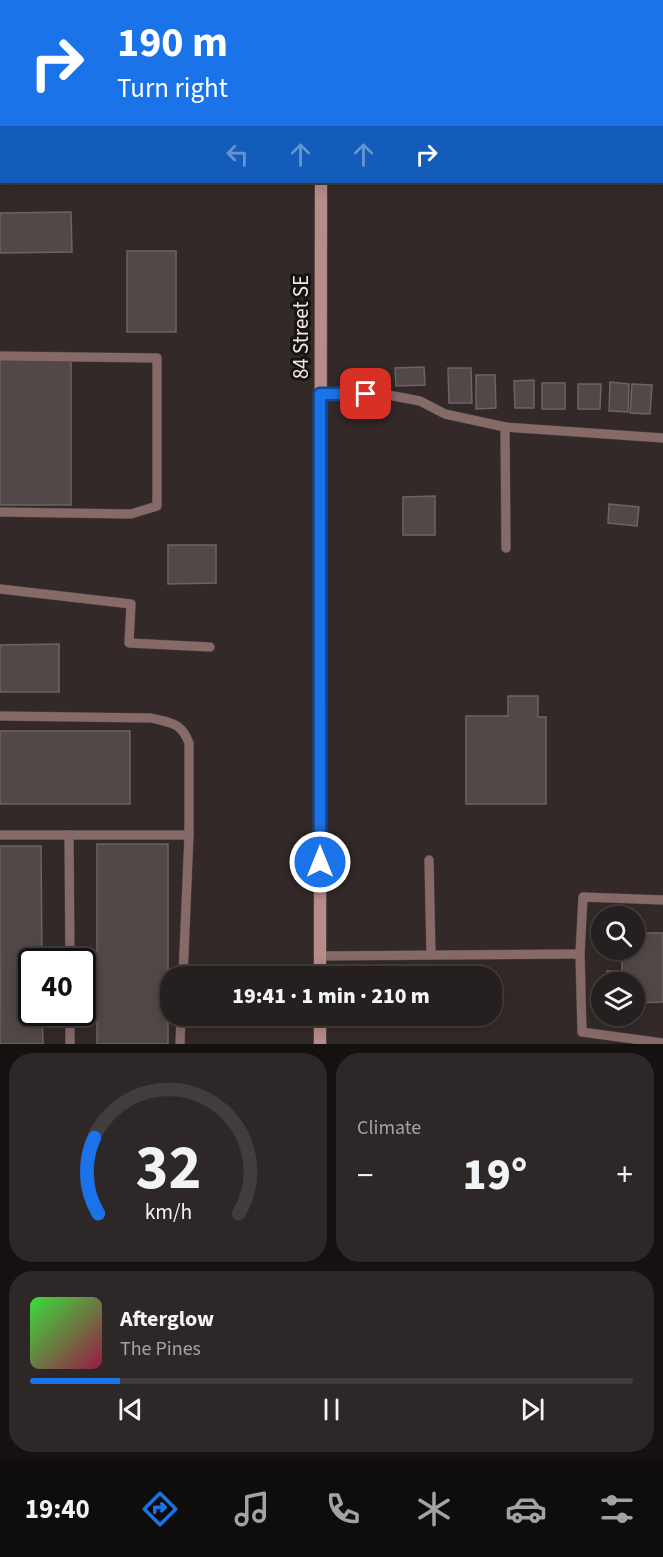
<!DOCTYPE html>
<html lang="en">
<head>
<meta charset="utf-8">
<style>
	body { margin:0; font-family:"Source Sans 3",sans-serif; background:#2e2728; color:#f1f3f6; height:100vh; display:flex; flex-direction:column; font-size:22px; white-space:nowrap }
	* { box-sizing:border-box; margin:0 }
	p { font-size:20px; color:#a4a2a4 }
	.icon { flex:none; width:33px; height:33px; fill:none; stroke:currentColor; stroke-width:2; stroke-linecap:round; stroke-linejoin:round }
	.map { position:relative; height:1044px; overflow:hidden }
	.drawer { display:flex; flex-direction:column; gap:9px; padding:9px; background:#151111; flex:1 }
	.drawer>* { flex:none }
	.hud { position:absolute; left:0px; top:0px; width:663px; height:183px; box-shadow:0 3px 15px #0003,0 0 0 2px #423d3d; background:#1a73e8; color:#fff; overflow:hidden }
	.fabs { position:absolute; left:591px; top:906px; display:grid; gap:12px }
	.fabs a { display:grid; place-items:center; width:54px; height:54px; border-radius:50%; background:#261f1f; box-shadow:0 3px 15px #0003,0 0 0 2px #423d3d; font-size:30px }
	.speed { position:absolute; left:18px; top:948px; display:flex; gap:12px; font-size:30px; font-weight:700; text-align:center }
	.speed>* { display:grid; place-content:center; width:78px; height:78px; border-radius:50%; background:#261f1f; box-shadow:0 3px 15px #0003,0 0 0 2px #423d3d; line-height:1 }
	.speed .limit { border:3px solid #111; border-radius:9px; background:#fff; color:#111 }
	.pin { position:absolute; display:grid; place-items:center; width:51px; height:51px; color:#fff; margin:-26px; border-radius:12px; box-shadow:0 3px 9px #0006 }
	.me { position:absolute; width:66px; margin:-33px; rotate:0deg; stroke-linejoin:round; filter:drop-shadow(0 0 4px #0008) }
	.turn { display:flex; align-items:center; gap:21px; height:126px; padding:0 18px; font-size:27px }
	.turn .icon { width:78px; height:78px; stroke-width:2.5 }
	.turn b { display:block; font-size:42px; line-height:51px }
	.lanes { display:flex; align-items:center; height:57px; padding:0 18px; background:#0003; justify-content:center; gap:30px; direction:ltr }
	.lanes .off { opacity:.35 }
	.big { font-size:45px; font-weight:800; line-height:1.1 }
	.drawer .tile { flex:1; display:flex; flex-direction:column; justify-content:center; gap:9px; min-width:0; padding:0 21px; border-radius:24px; background:#2e2728 }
	.drawer .dial { align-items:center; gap:0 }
	.dial svg { height:156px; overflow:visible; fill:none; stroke:#423d3d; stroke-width:7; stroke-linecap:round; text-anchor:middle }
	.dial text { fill:#f1f3f6; stroke:none }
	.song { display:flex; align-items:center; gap:18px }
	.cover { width:72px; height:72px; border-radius:9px; background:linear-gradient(135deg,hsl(120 70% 55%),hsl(340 70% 35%)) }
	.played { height:6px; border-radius:3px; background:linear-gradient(90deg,#1a73e8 15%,#423d3d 15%) }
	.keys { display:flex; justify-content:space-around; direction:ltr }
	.heat { display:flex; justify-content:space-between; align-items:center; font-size:33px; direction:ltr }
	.drawer .tiles { flex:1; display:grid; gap:9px; grid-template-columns:1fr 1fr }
	.tile:last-child { grid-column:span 2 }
	.trip { position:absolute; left:160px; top:966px; width:342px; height:60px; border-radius:24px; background:#261f1f; box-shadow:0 3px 15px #0003,0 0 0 2px #423d3d; font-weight:800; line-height:60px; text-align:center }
	.menu { display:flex; height:96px; justify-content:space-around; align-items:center; background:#0f0c0c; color:#a4a2a4 }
	.menu .icon { width:42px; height:42px }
	.menu .current { color:#1a73e8 }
	.menu b { font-size:27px; color:#f1f3f6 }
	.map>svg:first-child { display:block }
	.building { fill:#534848; stroke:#6e6362; stroke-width:1.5 }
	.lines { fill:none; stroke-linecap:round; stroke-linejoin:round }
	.lane-casing { stroke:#4d4444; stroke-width:10 }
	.street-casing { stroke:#4d4444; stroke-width:14 }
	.secondary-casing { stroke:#4d4444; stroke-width:14 }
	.lane { stroke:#866a68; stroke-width:9 }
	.street { stroke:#866a68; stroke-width:12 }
	.secondary { stroke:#b98c89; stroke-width:12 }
	.route-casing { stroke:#114b97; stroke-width:15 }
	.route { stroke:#1a73e8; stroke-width:10 }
	.labels { text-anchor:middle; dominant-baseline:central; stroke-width:6; stroke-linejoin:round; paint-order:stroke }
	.street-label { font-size:21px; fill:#f0e9e9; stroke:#181313 }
</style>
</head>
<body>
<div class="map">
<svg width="663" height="1044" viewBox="0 0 663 1044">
	<rect width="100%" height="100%" fill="#332929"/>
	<!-- building -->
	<g class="building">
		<polygon points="71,212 72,252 0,253 0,213"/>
		<rect x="127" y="251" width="49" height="81"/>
		<rect x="0" y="360" width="71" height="145"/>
		<polygon points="424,367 425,385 396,386 395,368"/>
		<polygon points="448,368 471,368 472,403 449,403"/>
		<polygon points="476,375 495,375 496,408 476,409"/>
		<polygon points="534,380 534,408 515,408 514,381"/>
		<polygon points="610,382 629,384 628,412 609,411"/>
		<rect x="542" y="383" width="23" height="26"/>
		<polygon points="578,384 601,384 600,409 578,409"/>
		<polygon points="632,384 652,385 650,414 630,413"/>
		<polygon points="435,496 435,535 403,535 403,497"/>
		<polygon points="609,504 639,507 637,526 608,523"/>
		<polygon points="168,545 216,545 216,583 168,584"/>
		<polygon points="59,644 59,692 0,692 0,645"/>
		<polygon points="508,696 538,696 538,717 546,717 546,804 466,804 466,716 508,716"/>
		<rect x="0" y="731" width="130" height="73"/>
		<rect x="97" y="844" width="71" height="200"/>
		<polygon points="0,846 41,846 42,962 32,962 32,1012 42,1012 43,1044 0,1044"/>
		<polygon points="634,933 663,933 663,1002 634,1003 634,982 607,982 607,971 622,971 622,950 634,950"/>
	</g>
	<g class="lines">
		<defs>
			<g id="lane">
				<polyline points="79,0 79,2"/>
				<polyline points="173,2 173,0"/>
				<polyline points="0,356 157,358 157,506 131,514 0,512"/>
				<polyline points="320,394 388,395 420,401 445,414 505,427 663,438"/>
				<polyline points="505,427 506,548"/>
				<polyline points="0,589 131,604 129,643 210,647"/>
				<path d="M0,716L151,718C171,723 181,722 189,743V835H0"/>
				<polyline points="69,835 70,962"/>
				<polyline points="429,860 431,955"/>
				<polyline points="663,900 583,897 580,954 582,1032 663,1043"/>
				<polyline points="320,956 580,954"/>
				<polyline points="183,976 189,835"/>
				<polyline points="70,1012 70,1044"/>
				<polyline points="180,1044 181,1016"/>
			</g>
			<polyline id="street" points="321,0 321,2"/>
			<g id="secondary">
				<polyline points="0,105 2,105"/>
				<polyline points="662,105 663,105"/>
				<polyline points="320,976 321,182"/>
				<polyline points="320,1044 320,1016"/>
			</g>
		</defs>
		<!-- lane casing -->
		<use href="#lane" class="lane-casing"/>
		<!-- street casing -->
		<use href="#street" class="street-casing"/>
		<!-- secondary casing -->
		<use href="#secondary" class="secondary-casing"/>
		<!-- lane -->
		<use href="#lane" class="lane"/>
		<!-- street -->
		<use href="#street" class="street"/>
		<!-- secondary -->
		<use href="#secondary" class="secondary"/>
	</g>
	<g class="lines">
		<defs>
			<polyline id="route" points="320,862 320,394 366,394"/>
		</defs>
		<!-- route casing -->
		<use href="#route" class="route-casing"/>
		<!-- route -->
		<use href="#route" class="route"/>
	</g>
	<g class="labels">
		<!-- street labels -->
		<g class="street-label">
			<text transform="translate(301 327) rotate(-90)">84 Street SE</text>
		</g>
	</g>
</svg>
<div class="fabs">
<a><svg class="icon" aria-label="search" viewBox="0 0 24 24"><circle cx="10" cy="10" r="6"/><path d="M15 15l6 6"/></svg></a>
<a><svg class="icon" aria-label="layers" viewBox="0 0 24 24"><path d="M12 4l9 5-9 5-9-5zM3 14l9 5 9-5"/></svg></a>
</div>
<div class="speed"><div class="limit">40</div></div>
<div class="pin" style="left:366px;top:394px;background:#d93025"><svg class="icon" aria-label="arrive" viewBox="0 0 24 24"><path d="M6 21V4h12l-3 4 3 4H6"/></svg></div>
<svg class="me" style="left:320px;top:862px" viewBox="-20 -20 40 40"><circle r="17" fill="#1a73e8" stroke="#fff" stroke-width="3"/><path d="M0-11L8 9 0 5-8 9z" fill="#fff"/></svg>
<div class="trip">19:41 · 1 min · 210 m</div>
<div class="hud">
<div class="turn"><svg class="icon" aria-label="right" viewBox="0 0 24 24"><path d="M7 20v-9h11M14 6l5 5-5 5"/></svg><div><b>190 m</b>Turn right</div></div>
<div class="lanes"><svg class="icon off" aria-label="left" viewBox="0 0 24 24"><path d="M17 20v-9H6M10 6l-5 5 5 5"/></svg><svg class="icon off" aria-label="ahead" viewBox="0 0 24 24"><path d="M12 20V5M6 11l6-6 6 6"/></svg><svg class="icon off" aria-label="ahead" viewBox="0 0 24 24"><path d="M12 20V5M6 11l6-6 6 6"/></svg><svg class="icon" aria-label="right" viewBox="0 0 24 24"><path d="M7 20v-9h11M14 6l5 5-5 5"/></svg></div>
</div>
</div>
<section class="drawer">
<div class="tiles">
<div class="tile dial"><svg viewBox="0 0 100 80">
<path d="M14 69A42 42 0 1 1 86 69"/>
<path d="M14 69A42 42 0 0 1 12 30" stroke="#1a73e8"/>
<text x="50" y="56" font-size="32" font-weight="700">32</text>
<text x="50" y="72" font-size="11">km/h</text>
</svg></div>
<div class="tile"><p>Climate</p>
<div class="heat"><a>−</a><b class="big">19°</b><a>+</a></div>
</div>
<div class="tile">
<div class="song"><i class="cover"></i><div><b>Afterglow</b><p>The Pines</p></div></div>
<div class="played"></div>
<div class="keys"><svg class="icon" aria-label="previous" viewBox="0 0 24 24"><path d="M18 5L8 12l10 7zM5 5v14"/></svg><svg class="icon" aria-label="pause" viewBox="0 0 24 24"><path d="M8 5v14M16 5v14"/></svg><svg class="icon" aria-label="next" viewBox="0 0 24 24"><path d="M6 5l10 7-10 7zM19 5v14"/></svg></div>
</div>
</div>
</section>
<nav class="menu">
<b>19:40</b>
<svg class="icon current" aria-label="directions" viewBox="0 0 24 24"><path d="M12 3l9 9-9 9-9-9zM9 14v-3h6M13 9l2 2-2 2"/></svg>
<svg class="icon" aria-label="music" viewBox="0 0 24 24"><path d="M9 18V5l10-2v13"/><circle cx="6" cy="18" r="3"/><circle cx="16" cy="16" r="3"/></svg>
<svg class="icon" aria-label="phone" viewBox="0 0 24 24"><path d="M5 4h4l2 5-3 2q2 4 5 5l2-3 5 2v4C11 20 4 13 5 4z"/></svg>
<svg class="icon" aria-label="climate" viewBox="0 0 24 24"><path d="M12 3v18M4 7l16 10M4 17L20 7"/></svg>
<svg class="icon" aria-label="car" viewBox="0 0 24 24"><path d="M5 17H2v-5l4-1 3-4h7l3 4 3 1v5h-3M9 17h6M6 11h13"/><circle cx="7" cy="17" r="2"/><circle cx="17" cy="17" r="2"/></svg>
<svg class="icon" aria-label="filters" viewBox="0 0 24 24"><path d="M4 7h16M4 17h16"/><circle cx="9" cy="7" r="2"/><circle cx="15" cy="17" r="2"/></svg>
</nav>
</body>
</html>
